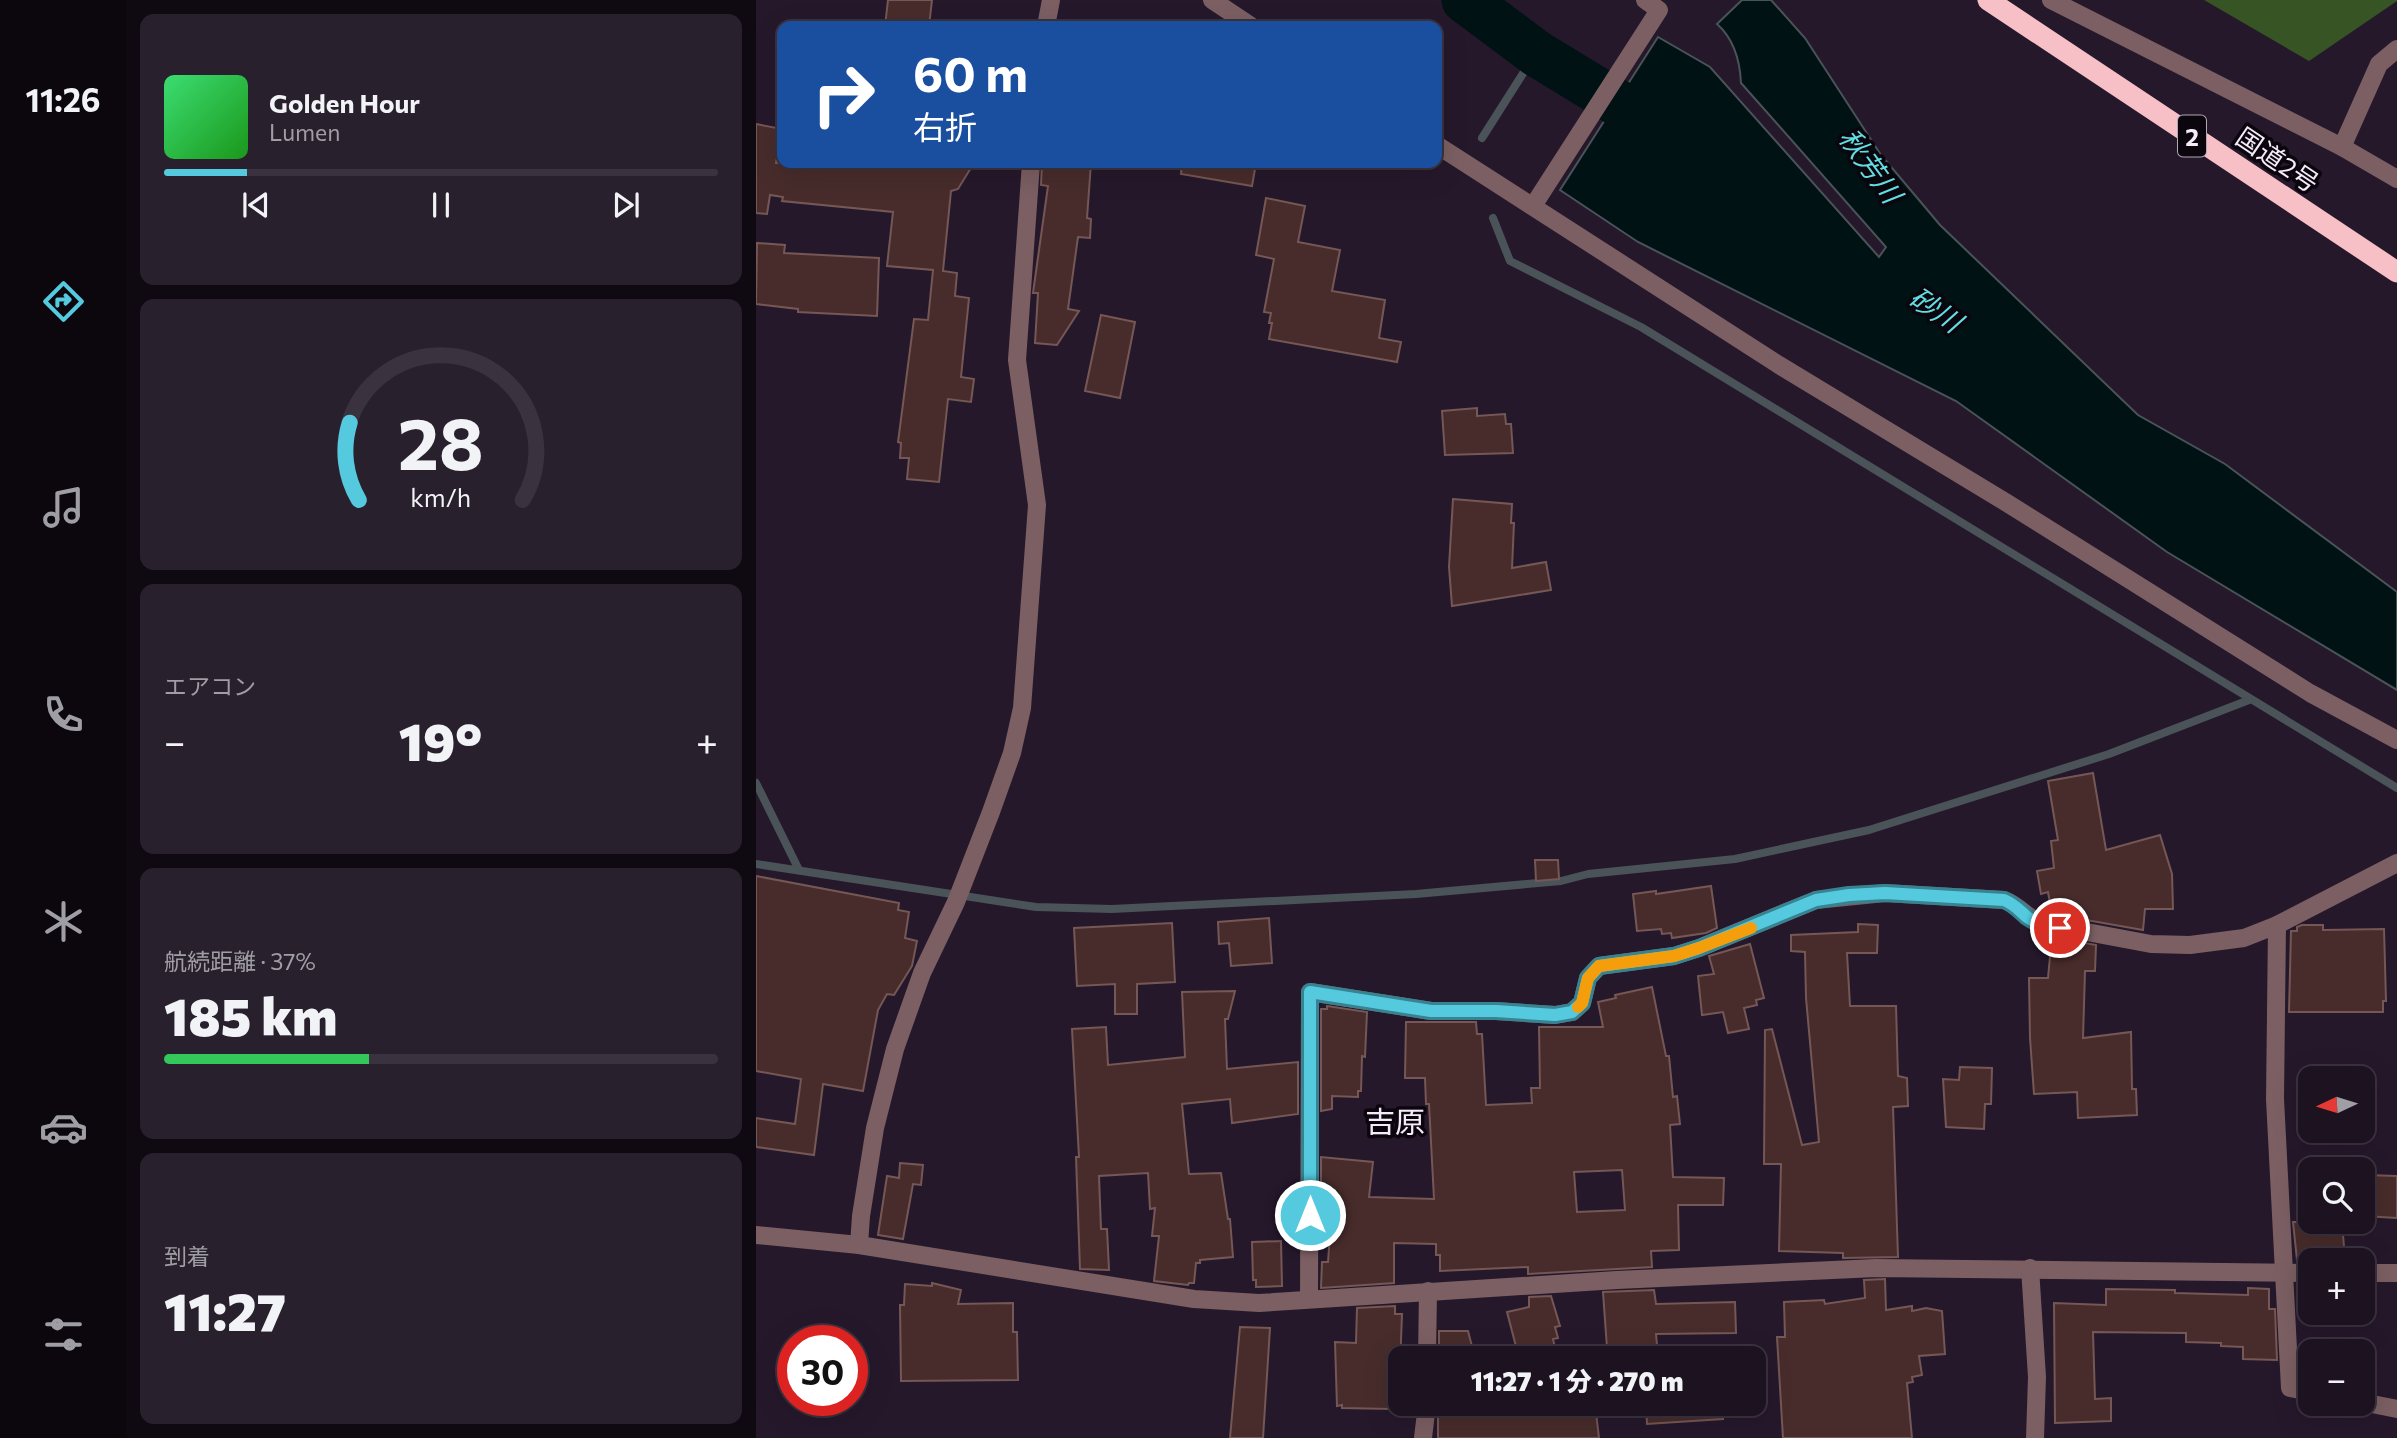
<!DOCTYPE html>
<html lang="ja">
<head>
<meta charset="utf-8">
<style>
	body { margin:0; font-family:Commissioner,"Noto Sans JP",sans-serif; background:#29202d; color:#f1f3f6; height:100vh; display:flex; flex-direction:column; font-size:26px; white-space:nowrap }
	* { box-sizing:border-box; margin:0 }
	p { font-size:23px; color:#a09ea5 }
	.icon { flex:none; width:38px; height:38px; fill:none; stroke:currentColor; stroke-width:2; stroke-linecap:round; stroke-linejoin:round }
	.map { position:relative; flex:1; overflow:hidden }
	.side { display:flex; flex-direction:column; gap:14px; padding:14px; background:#0f0a12; width:630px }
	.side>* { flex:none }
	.banner { position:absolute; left:21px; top:21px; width:665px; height:147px; border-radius:14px; box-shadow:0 7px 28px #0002,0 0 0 2px #3a323e; background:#1a4fa0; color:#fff; overflow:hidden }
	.needle { width:46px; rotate:266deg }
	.controls { position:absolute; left:1542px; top:1066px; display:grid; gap:14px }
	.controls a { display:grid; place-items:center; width:77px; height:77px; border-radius:14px; background:#1c1220; box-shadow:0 7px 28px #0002,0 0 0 2px #3a323e; font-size:35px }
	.speed { position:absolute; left:21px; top:1325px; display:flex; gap:14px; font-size:35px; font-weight:700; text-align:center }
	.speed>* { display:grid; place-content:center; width:91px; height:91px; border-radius:50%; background:#1c1220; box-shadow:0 7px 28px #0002,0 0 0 2px #3a323e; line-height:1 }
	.speed .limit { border:10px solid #d22; background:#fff; color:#111 }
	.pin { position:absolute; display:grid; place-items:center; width:60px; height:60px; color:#fff; margin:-30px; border:4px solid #fff; border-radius:50%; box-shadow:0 2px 7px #0007 }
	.me { position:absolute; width:77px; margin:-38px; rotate:0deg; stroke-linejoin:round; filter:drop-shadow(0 0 5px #0008) }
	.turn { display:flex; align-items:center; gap:24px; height:147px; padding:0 21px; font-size:32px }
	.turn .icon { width:91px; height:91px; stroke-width:2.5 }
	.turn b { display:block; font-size:49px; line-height:60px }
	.big { font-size:52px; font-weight:800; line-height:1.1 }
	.side .widget { flex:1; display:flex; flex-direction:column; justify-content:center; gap:10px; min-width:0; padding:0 24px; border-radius:14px; background:#29202d }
	.side .dial { align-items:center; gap:0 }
	.dial svg { height:182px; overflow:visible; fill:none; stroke:#3a323e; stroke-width:7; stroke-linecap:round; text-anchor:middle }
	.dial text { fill:#f1f3f6; stroke:none }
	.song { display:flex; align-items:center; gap:21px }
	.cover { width:84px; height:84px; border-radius:10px; background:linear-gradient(135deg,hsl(140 70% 55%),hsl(120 70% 35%)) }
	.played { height:7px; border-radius:4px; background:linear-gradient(90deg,#55cadf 15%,#3a323e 15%) }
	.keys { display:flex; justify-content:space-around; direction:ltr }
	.heat { display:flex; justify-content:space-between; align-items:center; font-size:38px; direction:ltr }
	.charge { height:10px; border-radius:5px; background:linear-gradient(90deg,#34c759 37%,#3a323e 0) }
	.trip { position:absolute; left:632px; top:1346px; width:378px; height:70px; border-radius:14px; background:#1c1220; box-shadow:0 7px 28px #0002,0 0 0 2px #3a323e; font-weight:800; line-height:70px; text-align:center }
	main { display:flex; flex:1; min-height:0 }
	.tabs { display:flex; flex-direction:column; width:126px; justify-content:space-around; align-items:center; background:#0b070d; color:#a09ea5 }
	.tabs .icon { width:49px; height:49px }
	.tabs .selected { color:#55cadf }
	.tabs b { font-size:32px; color:#f1f3f6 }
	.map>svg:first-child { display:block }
	.forest { fill:#375425 }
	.water { fill:#001213; stroke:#4a5358; stroke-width:2 }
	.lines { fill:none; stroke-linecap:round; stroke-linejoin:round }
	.stream { stroke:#4a5358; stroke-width:8 }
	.river { stroke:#001213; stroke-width:47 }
	.building { fill:#472c2b; stroke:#755755; stroke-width:2; fill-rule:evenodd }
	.minor { stroke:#7b5f62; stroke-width:18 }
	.highway { stroke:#f7c0c6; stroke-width:21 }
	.route-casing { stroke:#378391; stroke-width:18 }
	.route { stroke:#55cadf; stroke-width:12 }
	.slow { stroke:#f59e0b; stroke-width:12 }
	.labels { text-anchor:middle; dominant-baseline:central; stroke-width:7; stroke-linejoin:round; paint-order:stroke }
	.shield { fill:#0b060d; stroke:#afa7b2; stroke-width:2 }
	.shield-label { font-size:24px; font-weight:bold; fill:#f5ecf9 }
	.street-label { font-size:26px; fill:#f5ecf9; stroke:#0b060d }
	.water-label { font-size:28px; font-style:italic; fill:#61dee2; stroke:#0b060d }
	.quarter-label { font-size:30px; fill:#f5ecf9; stroke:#0b060d }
</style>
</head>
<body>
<main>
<nav class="tabs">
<b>11:26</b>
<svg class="icon selected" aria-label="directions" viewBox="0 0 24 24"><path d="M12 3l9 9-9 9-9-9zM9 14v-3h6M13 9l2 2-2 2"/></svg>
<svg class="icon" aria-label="music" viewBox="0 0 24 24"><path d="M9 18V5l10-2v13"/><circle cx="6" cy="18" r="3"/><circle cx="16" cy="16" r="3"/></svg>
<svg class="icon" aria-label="phone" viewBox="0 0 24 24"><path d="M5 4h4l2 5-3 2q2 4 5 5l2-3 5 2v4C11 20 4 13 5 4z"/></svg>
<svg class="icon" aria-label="climate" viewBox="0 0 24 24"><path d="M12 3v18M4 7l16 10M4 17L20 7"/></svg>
<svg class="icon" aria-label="car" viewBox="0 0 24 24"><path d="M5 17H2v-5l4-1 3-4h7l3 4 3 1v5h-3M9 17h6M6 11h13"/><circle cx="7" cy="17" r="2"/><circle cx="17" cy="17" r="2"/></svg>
<svg class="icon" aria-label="filters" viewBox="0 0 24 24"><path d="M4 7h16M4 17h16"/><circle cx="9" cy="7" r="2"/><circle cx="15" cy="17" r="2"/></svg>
</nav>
<section class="side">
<div class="widget">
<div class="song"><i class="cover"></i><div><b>Golden Hour</b><p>Lumen</p></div></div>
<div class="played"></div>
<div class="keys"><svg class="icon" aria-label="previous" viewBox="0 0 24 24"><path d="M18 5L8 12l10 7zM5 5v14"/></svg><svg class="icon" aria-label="pause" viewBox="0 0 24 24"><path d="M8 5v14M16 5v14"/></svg><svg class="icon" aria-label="next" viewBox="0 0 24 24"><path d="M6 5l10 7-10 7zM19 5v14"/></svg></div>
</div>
<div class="widget dial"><svg viewBox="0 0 100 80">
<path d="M14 69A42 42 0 1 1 86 69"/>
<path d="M14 69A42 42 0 0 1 10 35" stroke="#55cadf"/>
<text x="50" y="56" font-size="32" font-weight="700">28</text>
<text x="50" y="72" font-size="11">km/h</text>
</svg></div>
<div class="widget"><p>エアコン</p>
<div class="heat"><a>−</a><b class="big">19°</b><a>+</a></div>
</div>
<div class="widget"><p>航続距離 · 37%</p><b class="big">185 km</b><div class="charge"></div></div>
<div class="widget"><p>到着</p><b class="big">11:27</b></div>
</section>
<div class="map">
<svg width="1641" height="1438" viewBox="0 0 1641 1438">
	<rect width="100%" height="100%" fill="#25182b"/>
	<!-- forest -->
	<polygon class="forest" points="1448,0 1641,0 1641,1 1553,61"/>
	<!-- water -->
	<path class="water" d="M986,0H1015L1049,38L1125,155L1184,225L1382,415L1469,464L1641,592V690L1411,552L1200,401L882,242L804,190L902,37L954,67L1123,257L1130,247L985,83C984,61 978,39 961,24Z"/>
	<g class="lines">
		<!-- stream -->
		<g class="stream">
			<polyline points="726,138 780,53"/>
			<polyline points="737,218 754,261 885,327 1641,788"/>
			<polyline points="0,783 43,870"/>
			<polyline points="0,864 280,907 356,909 660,894 805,881 832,874 979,859 1113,830 1353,754 1493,700"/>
		</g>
		<!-- river -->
		<polyline class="river" points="709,0 780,53 916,136"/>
	</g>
	<!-- building -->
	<g class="building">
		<polygon points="132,0 176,0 173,26 129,26"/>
		<polygon points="0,124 26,129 20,163 218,163 202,189 195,191 187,271 201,273 199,296 213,298 205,377 218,379 215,402 192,399 183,482 151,479 153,458 144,458 145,443 142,442 158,319 172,320 177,270 131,266 137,212 26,201 27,197 14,195 11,214 0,213"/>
		<polygon points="286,163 335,163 331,218 335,219 334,238 322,237 312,309 323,311 301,345 279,343 282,293 277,293 292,186 285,185"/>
		<polygon points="426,163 500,163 496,186 425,174"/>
		<polygon points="510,198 549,206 542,242 584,250 576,291 629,300 623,338 645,342 641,362 513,339 516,323 513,323 515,313 508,312 518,259 500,255"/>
		<polygon points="1,243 29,245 28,253 123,258 121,316 42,312 42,309 0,304"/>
		<polygon points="345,315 379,322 364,398 329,391"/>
		<polygon points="721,408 721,416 749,414 750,424 755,424 757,453 689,455 686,411"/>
		<polygon points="697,499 756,504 755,523 758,523 756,568 790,562 795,590 696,606 693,567"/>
		<polygon points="1337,773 1350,850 1404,835 1416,874 1417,909 1389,909 1387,930 1296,914 1292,892 1285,894 1281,871 1298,868 1295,841 1302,840 1292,781"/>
		<polygon points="779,860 802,860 803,879 780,881"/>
		<polygon points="0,876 143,903 142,910 153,912 149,938 161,941 156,966 138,995 131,994 122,1010 107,1091 67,1084 58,1155 0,1147 0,1118 39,1124 45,1079 0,1071"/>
		<polygon points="955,886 961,928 950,933 916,938 915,933 906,934 905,929 881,931 877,894 900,891 900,894"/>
		<polygon points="513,918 516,963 475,966 473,943 463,944 462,922"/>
		<polygon points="416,923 419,982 381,984 381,1014 359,1014 359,984 321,986 318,928"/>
		<polygon points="1102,924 1122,925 1121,953 1091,953 1094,1006 1140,1006 1142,1076 1151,1078 1152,1106 1137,1107 1142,1257 1087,1258 1087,1253 1023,1251 1025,1164 1008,1164 1009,1030 1016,1029 1046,1145 1063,1142 1050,998 1049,952 1035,951 1035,935 1102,932"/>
		<polygon points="1546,925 1567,925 1567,930 1628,929 1630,1001 1627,1001 1627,1012 1533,1012 1535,931 1541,931 1541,927"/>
		<polygon points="1301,938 1340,945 1339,971 1329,971 1327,1038 1375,1032 1376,1089 1380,1089 1381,1115 1322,1118 1321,1092 1278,1094 1274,1038 1273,978 1292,978 1295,946 1303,946"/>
		<polygon points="994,944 1008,998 1000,1000 1001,1005 988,1008 993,1029 972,1033 967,1012 946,1015 942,976 958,974 953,956"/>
		<path d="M896,987L910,1056H913L917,1097L921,1096L924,1124L914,1125L917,1177L968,1178L967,1205H922L923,1250L895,1251L896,1267L772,1274V1267L684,1271V1255H680V1244L638,1243V1283L565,1288L566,1262H572L574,1234H578L579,1190L565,1189V1157L617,1162L613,1197L678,1199L673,1104H670L669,1078H649L650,1022H720L721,1034H726L730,1105L776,1103L775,1088H784L783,1027H847L842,1002L860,998L859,995ZM866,1170L869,1210L821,1212L818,1172Z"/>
		<polygon points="479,991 472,1019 469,1019 471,1069 542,1062 542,1114 476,1123 474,1099 426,1104 433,1174 465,1173 472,1219 474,1219 477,1257 444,1260 444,1263 440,1263 438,1283 433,1283 432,1285 398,1281 403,1236 396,1236 399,1208 394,1209 392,1173 343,1176 345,1229 351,1229 353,1270 324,1269 320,1157 323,1157 316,1029 350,1027 352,1065 429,1057 426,992"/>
		<polygon points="571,1006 611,1012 609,1057 606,1056 605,1091 602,1091 602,1097 576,1096 576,1109 565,1111 565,1009 571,1009"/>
		<polygon points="1204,1067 1236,1068 1235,1104 1229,1104 1228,1129 1190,1127 1187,1079 1203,1080"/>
		<polygon points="144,1163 167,1165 165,1185 157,1184 147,1239 122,1235 131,1176 143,1178"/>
		<polygon points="1610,1175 1641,1176 1641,1218 1608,1216"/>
		<polygon points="1537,1222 1586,1222 1589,1260 1541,1260"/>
		<polygon points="525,1241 526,1286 500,1287 500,1280 497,1280 496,1242"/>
		<polygon points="1129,1279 1130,1310 1156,1306 1156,1311 1170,1308 1186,1311 1189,1354 1163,1356 1166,1375 1156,1377 1157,1382 1151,1383 1156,1438 1027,1438 1021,1337 1029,1337 1028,1302 1068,1300 1069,1304 1109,1298 1108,1280"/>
		<polygon points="176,1283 205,1290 202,1304 257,1303 257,1332 261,1332 262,1380 145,1381 144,1305 148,1305 149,1284 176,1286"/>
		<polygon points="1492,1288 1513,1289 1513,1309 1519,1309 1521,1360 1487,1359 1487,1347 1465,1346 1465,1343 1430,1342 1430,1333 1337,1332 1339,1399 1355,1398 1355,1421 1299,1423 1298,1303 1350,1305 1350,1289 1419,1290 1419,1293 1492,1295"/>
		<polygon points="898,1290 900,1304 979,1302 980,1333 900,1334 901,1345 851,1348 847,1292"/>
		<polygon points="795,1296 804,1326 799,1327 802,1338 797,1339 799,1348 763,1358 751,1312 773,1307 773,1297"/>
		<polygon points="639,1306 639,1314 646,1314 643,1392 637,1391 635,1409 586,1408 586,1405 581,1406 579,1342 600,1343 601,1308"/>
		<polygon points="484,1327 514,1328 507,1438 474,1438"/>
		<polygon points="683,1331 712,1331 719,1358 683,1358"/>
		<polygon points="682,1404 839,1404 843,1438 682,1438"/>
		<polygon points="890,1404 966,1404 967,1419 891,1424"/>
	</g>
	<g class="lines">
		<!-- minor -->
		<g class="minor">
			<polyline points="456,0 495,26"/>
			<polyline points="1295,0 1586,147 1641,179"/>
			<polyline points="290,26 295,0"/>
			<polyline points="681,145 1023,365 1251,503 1554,693 1641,740"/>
			<polyline points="1586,147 1623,64 1641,49"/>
			<polyline points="777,206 903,10 889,0"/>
			<polyline points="1521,925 1519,1099 1534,1388 1554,1392"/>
			<polyline points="0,1235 103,1245 438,1299 503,1303 861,1280 1120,1268 1554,1273"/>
			<polyline points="103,1245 105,1216 119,1128 139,1049 166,973 200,902 235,812 256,753 266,708 281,505 261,360 275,163"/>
			<polyline points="1274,1268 1281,1377 1279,1438"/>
			<polyline points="1606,1273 1641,1273"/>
			<path d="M553,1299L554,992L675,1011H740L799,1015L816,1012L826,1003L832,978L843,966L918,956L943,948L1060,900L1129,893L1248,900C1262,905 1270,916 1283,923L1395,944L1434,945L1488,938L1521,925L1641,863"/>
			<polyline points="671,1358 672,1291"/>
			<polyline points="1606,1402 1641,1409"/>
			<polyline points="667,1438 671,1404"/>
		</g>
		<!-- highway -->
		<polyline class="highway" points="1232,0 1641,272"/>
	</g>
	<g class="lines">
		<defs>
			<path id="route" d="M554,1215V992L675,1011H740L799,1015L816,1012L826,1003L832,978L843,966L918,956L943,948L1060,900L1093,895L1129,893L1248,900C1258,904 1263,910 1271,917C1280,924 1293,925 1304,928"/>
		</defs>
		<!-- route casing -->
		<use href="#route" class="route-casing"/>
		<!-- route -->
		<use href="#route" class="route"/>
		<!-- slow -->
		<polyline class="slow" points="822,1007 826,1003 832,978 843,966 918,956 943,948 995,928"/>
	</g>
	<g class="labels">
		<!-- shield labels -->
		<rect class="shield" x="1422" y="115.5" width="28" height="41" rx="5"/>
		<g class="shield-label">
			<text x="1436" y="136">2</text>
		</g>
		<!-- street labels -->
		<g class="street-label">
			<text transform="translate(1522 159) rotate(34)">国道2号</text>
		</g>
		<!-- water labels -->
		<g class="water-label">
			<text transform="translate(1115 165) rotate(54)">秋芳川</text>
			<text transform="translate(1180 309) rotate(34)">砂川</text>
		</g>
		<!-- quarter labels -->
		<g class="quarter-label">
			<text x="639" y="1120">吉原</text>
		</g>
	</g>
</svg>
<div class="controls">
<a><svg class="needle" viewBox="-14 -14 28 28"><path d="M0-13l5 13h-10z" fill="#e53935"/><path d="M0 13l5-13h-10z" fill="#a09ea5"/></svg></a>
<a><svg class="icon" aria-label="search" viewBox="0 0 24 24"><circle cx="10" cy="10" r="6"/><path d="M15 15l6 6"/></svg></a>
<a>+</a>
<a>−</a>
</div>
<div class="speed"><div class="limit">30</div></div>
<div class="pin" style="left:1304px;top:928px;background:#d93025"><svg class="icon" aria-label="arrive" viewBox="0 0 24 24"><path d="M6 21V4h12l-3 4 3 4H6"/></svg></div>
<svg class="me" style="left:554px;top:1215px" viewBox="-20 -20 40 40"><circle r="17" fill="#55cadf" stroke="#fff" stroke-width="3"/><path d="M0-11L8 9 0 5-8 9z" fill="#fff"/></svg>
<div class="trip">11:27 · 1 分 · 270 m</div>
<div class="banner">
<div class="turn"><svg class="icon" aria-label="right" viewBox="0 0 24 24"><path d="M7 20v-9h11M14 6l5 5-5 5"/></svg><div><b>60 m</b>右折</div></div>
</div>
</div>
</main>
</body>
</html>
